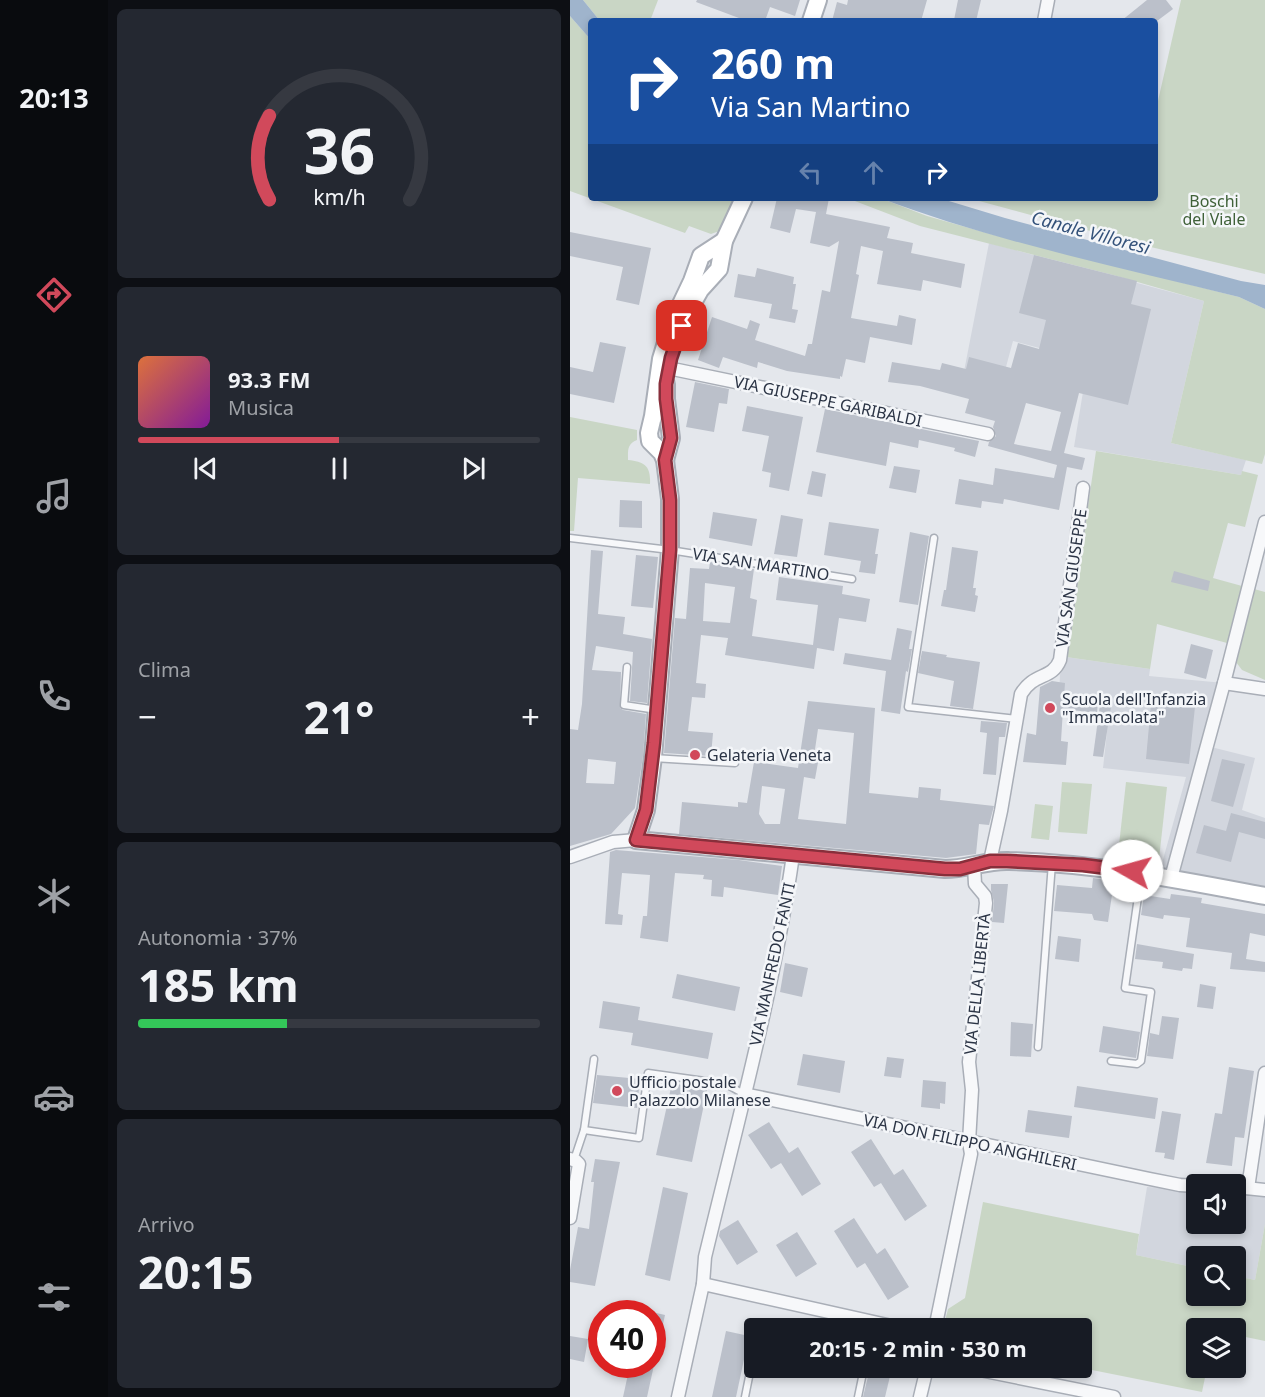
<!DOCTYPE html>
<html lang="it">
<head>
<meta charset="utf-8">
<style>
	body { margin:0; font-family:"Noto Sans",sans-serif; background:#242831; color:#f1f3f6; height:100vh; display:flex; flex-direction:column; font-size:22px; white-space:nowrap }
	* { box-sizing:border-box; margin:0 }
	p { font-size:20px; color:#9ea1a6 }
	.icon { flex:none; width:33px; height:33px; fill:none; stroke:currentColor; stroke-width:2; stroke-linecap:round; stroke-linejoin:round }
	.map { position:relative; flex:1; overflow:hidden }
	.panel { display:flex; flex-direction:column; gap:9px; padding:9px; background:#0d0f14; width:462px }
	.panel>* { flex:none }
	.banner { position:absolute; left:18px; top:18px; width:570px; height:183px; border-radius:6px; box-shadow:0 3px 9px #0003; background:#1a4fa0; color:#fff; overflow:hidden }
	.buttons { position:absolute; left:616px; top:1174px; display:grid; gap:12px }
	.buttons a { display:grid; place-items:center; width:60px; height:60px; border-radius:6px; background:#171b24; box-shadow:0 3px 9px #0003; font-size:30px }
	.speed { position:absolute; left:18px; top:1300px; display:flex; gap:12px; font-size:30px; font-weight:700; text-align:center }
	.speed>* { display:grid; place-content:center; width:78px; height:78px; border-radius:50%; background:#171b24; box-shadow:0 3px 9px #0003; line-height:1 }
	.speed .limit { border:9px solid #d22; background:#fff; color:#111 }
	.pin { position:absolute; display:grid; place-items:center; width:51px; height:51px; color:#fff; margin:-26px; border-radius:12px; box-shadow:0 3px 9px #0006 }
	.me { position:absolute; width:66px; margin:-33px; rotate:277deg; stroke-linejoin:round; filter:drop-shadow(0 0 4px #0008) }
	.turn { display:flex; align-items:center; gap:21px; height:126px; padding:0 24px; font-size:27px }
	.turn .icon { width:78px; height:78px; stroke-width:2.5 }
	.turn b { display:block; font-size:42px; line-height:51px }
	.lanes { display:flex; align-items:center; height:57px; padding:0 24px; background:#0003; justify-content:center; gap:30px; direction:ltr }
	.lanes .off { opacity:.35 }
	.big { font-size:45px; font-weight:700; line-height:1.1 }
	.panel .widget { flex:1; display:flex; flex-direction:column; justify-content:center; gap:9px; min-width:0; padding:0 21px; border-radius:9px; background:#242831 }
	.panel .dial { align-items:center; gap:0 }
	.dial svg { height:156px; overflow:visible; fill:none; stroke:#363941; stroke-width:7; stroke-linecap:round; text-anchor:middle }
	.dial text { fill:#f1f3f6; stroke:none }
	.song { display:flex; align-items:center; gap:18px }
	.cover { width:72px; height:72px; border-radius:9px; background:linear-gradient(135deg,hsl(20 70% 55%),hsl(290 70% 35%)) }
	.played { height:6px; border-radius:3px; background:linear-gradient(90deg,#d1495b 50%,#363941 50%) }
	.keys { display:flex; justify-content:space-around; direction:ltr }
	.heat { display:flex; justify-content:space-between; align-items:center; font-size:33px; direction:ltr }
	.charge { height:9px; border-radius:4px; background:linear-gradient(90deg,#34c759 37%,#363941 0) }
	.trip { position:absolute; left:174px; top:1318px; width:348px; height:60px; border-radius:6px; background:#171b24; box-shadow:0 3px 9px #0003; font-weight:700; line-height:60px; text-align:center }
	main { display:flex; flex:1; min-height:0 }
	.dock { display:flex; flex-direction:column; width:108px; justify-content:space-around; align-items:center; background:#090b0e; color:#9ea1a6 }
	.dock .icon { width:42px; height:42px }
	.dock .selected { color:#d1495b }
	.dock b { font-size:27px; color:#f1f3f6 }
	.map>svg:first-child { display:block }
	.built { fill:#d2d6de }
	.green { fill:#c9d6c5 }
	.water { fill:#9fb4cc }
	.building { fill:#bbc0ca; fill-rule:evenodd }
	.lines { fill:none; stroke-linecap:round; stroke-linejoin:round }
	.lane-casing { stroke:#a9aeb7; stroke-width:9 }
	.street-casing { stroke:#a9aeb7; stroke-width:15 }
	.secondary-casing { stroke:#a9aeb7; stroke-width:20 }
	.lane { stroke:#f7f8fa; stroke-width:6 }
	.street { stroke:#f7f8fa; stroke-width:12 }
	.secondary { stroke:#fff; stroke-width:16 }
	.route-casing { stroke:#882f3b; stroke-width:15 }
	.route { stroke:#d1495b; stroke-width:10 }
	.poi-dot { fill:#d1495b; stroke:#f4f6f9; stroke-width:2 }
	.labels { text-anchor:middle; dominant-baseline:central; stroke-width:5; stroke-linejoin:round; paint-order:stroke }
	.park-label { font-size:16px; fill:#3f6138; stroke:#f4f6f9 }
	.street-label { font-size:16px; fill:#2b3445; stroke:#f4f6f9 }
	.poi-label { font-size:16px; fill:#2b3445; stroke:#f4f6f9; text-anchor:start }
	.water-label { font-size:18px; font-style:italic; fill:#34527a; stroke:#f4f6f9 }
</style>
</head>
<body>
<main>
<nav class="dock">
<b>20:13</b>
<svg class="icon selected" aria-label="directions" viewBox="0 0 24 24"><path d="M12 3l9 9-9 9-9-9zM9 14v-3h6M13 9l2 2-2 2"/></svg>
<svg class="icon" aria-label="music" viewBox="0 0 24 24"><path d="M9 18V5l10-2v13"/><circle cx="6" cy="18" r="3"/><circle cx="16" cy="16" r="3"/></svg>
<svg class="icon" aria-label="phone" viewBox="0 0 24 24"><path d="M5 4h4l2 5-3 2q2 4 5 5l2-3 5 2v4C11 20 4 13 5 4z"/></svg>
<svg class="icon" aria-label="climate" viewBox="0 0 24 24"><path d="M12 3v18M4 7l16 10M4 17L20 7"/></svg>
<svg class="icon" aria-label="car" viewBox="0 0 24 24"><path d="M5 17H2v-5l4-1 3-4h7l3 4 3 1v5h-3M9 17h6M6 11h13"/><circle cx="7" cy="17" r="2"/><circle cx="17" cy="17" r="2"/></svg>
<svg class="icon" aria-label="filters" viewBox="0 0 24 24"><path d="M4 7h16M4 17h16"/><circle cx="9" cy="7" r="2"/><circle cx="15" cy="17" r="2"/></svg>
</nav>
<section class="panel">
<div class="widget dial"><svg viewBox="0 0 100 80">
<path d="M14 69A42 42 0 1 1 86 69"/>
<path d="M14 69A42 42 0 0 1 14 26" stroke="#d1495b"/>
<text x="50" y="56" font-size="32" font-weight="700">36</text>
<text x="50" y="72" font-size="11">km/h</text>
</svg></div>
<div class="widget">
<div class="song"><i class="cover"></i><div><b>93.3 FM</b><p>Musica</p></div></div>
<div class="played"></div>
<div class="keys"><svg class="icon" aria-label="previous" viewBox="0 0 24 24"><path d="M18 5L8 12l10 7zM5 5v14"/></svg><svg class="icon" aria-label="pause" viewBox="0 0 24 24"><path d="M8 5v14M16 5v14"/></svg><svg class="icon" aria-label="next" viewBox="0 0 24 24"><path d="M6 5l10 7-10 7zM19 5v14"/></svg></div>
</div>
<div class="widget"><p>Clima</p>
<div class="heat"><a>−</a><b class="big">21°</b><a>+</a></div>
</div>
<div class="widget"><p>Autonomia · 37%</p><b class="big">185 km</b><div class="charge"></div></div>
<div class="widget"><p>Arrivo</p><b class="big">20:15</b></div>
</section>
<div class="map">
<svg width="695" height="1397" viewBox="0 0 695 1397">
	<rect width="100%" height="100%" fill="#e4e7ec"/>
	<!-- built -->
	<g class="built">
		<polygon points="419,243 634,301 601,443 676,460 671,475 504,447 518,361 443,341 427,400 390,392"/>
		<polygon points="496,657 580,669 579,676 654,683 637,746 685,758 672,810 695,818 695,894 589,874 616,777 533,768 540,706 489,696 490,675"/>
		<polygon points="577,1187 627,1190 627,1224 666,1224 666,1192 695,1195 695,1224 685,1280 666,1276 666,1257 627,1257 627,1268 566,1255"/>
	</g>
	<!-- green -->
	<g class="green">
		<polygon points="13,0 88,0 80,21 30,21"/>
		<polygon points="611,0 695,0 695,274 568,244 398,198 585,198 585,114"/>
		<polygon points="0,16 21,40 21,198 168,198 152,230 141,234 119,226 115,233 0,191"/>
		<polygon points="277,198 310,198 357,216 424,235 669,297 695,309 695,454 692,464 601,443 634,301 543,275 350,226"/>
		<path d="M0,417L67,430V440C57,444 58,450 58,460C75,462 81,466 80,484L8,478L4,531H0Z"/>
		<polygon points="526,451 671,475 672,471 688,475 675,527 658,523 643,578 672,586 657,643 587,624 580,669 496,657"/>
		<polygon points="684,589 695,592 695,680 672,670 666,662"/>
		<polygon points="492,782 522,784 517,834 488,832"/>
		<polygon points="556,782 597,787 589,859 548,854"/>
		<polygon points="465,804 483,806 479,840 461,838"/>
		<polygon points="413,1202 569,1234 566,1255 627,1268 627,1296 666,1296 666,1276 685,1280 695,1224 695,1341 666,1335 666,1329 627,1329 627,1368 637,1368 632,1392 512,1368 512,1329 373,1329 378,1309 395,1298"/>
	</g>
	<!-- water -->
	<g class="water">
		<polygon points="0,0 13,0 30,21 21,21 21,40 0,16"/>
		<path d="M310,198H369L435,218L671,281L695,285V309L669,297C549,267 426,242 310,198Z"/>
	</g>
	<!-- building -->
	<g class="building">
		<polygon points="127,0 230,0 225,16 200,7 195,21 177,21 126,2"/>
		<polygon points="278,0 357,0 351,21 262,21 267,2 277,5"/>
		<polygon points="388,0 411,0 406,21 384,20"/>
		<polygon points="577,0 596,0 603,9 587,21 551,21"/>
		<polygon points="207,198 259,198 256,214 320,227 317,238 343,243 341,253 395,264 391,288 353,280 351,291 307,284 313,251 291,246 286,274 289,275 281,318 327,326 329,315 346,319 342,345 300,337 295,363 276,359 272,377 270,376 270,379 217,371 188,362 187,368 153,357 149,368 128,360 142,317 177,329 180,320 190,324 185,340 235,356 238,344 242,344 252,290 260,292 269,241 259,247 240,243 246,212 226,209 220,233 200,228"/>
		<polygon points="0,232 81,248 69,305 46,300 53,267 0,256"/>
		<path d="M464,255L567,281L561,304L581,309L558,405L509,393L494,453L515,458L512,470L497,467L489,510L434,499L433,504L412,501L411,508L385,504L389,479L423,485L425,468L484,478L487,465L418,446L419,442L426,436L423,427L425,421L395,413L399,399L350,386L318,382L322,362L370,370L372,363L396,369L399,357L441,368L448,343L469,349L476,320L449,313ZM456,403L491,412L481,451L444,444Z"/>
		<polygon points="187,268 224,277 223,284 226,284 222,309 228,310 225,323 199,318 202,304 164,297 168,274 185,277"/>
		<polygon points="30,342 56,347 44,403 0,394 0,367 23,372"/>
		<polygon points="125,382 159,389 157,404 149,403 144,432 116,427"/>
		<polygon points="177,406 233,417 219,491 199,487 201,473 192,471 199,436 172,431"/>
		<polygon points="255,409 409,441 405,457 384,451 385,448 349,440 348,448 320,442 316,466 246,452"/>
		<polygon points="324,466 350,470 346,493 319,488"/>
		<polygon points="242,471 256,474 252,497 237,494"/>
		<polygon points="50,500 72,501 72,528 49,527"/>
		<polygon points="143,512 187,519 182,546 139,538"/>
		<polygon points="211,515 233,519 227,557 204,554"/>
		<polygon points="259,522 309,529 305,554 308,554 305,574 289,572 291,561 254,555"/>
		<polygon points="340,532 359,536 348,605 329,602"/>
		<polygon points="382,547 408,551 403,588 406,588 405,595 408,596 405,612 371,606 374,590 376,590"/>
		<path d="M21,550L33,551L28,614L55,617L53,634L82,639L77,703L60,701L63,652L26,646L22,670L51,672L50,708L53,710L76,714L73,756L65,808L41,834L0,846V729L8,730L12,704ZM18,759L46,762L44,784L16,783Z"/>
		<polygon points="66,555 88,557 83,608 61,606"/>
		<path d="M140,562L184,569L180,598L187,600L182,636L243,645L248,605L206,600L209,577L273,586L272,594L300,599L296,622L269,618L264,651L247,648L244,669L155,655L158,638L131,635L126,683L136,684L135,698L122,697L118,731L143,733L141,756L94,753L105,618L116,619L120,568L139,569ZM135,583L165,587L160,623L133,621Z"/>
		<polygon points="604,571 640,581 638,591 601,582"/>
		<polygon points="327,628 342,631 339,649 342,649 338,672 336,671 330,714 311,711 316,671 273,664 275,653 321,660"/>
		<polygon points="621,644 643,650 636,679 614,673"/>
		<polygon points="352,651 377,655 376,657 410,662 403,709 380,706 384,681 348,673"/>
		<polygon points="482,681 495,683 494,697 528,701 527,713 493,709 491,741 498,742 496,765 453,762 457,733 466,735 470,687"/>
		<polygon points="582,693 626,697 619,764 576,759"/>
		<path d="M238,701L305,708L299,793L348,798L349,787L371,789L370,800L424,806L419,825L409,824L406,854L376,858L109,834L112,802L168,807V802L177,803L184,762L228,768ZM248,729L284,733L276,824L228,819L234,777L245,779L249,757L244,756ZM192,786L215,789L210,824H195L189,814Z"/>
		<polygon points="530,705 541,707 533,757 523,756"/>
		<polygon points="411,721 437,723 435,737 429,737 426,775 413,774 417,733 410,732"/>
		<polygon points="652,759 675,764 663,807 641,801"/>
		<polygon points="661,813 695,822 695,839 669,832 661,862 626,853 634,825 656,831"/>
		<polygon points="46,850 169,860 212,866 208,895 154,887 153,897 141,896 142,880 133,879 134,875 105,873 98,942 70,938 73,916 77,916 80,875 52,873 48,914 53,915 52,925 35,924 40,852"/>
		<polygon points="523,878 544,881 538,922 524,920 522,914 484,911 487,885 522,888"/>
		<polygon points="421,884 438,884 434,923 422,922 424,902 421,890"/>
		<polygon points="601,894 632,898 631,903 695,914 695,936 680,933 676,959 695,962 695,972 660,969 662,953 616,947 620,918 594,915 593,919 571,915 574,895 600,899"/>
		<polygon points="488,936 511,939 509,962 485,959"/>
		<polygon points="567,944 624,954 622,969 613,968 612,971 592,968 593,962 565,959"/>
		<polygon points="215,963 238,968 232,997 210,992"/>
		<polygon points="107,974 170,987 165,1011 102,998"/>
		<polygon points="630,984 646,987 643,1009 627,1007"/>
		<polygon points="33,1001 70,1007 68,1020 143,1033 138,1059 61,1045 63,1033 29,1028"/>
		<polygon points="592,1016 609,1018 603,1059 577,1056 580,1033 589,1035"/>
		<polygon points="441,1022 463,1024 461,1057 440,1056"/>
		<polygon points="533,1026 570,1032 566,1058 529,1052"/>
		<polygon points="233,1054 275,1061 270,1093 227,1085"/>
		<polygon points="317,1057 334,1059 331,1078 314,1076"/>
		<polygon points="659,1067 684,1071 674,1138 665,1137 662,1166 636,1163 645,1113 652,1114"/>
		<polygon points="27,1075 70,1079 67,1108 23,1103"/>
		<polygon points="353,1080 376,1082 375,1104 370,1103 370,1109 351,1107"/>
		<polygon points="102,1083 137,1090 122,1162 86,1155"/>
		<polygon points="507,1086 588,1098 585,1119 504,1107"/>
		<polygon points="458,1110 502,1116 499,1138 455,1132"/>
		<polygon points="592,1111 611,1114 604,1160 594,1158 595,1153 585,1152"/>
		<polygon points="199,1122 219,1153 228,1147 251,1184 232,1196 211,1163 201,1169 178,1135"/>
		<polygon points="301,1139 324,1175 333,1169 357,1206 335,1221 311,1183 304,1187 281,1152"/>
		<polygon points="25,1159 50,1162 25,1286 0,1282 0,1270 8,1227 19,1229 24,1182 21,1182"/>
		<polygon points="93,1187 118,1193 100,1281 75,1275"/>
		<polygon points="284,1218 307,1254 315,1248 339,1287 318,1300 295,1263 287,1268 264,1231"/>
		<polygon points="168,1220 188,1252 167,1265 149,1236 150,1231"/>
		<polygon points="227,1232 247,1264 226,1277 206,1245"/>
		<polygon points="82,1312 95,1315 87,1351 82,1350"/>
		<polygon points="156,1331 179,1336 166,1397 142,1397"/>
		<polygon points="0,1336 18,1339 14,1362 0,1359"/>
		<polygon points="60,1365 84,1365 77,1397 53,1397"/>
		<polygon points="300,1368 322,1368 315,1397 293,1397"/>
	</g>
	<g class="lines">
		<defs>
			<g id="lane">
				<polyline points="0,538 100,550 282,579"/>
				<polyline points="364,538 338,707 447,719"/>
				<polyline points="57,667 54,705 87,710"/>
				<polyline points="83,758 165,763"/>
				<polyline points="468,1047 482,863"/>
				<polyline points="24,1059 14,1130 69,1138 78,1073 156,1084 174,1094"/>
				<polyline points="541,1061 567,1064 571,1061 581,992 555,988 571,876"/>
				<polyline points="4,1160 14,1130"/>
				<polyline points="175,1397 184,1352"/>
				<polyline points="288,1397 294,1368"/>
			</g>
			<g id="street">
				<polyline points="474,21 478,0"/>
				<polyline points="98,368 418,434"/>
				<polyline points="654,683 695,689"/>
				<polyline points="0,857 43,842 66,840"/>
				<path d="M420,861L431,811L451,694C464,672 482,680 490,660L513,488"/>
				<polyline points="601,878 654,683 695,522"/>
				<polyline points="174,1094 580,1179 610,1185 627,1186"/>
				<polyline points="0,1159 6,1161 9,1164 0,1218"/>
				<polyline points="666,1187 695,1190"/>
				<polyline points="678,1188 695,1073"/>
				<path d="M133,1284L135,1257C167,1124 204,990 223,855"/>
				<polyline points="365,1329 401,1154 399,1142 402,1090 399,1062 416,903 415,896 405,884 404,866"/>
				<polyline points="400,1368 544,1397"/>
				<polyline points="108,1397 133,1284 335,1329"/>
				<polyline points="350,1397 357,1368"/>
			</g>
			<g id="secondary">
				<polyline points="241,21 248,0"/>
				<path d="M154,241L131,256L122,281L102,323L91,359L83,416L79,433L80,441L92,453L95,460L100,499V550L83,757L76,810L66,840L375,869C397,869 417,860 439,861C526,863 610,880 695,896"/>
				<polyline points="121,306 130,290 149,269 154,241 174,198"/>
				<polyline points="95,460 101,438 96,399 96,384"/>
			</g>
		</defs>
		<!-- lane casing -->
		<use href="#lane" class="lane-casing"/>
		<!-- street casing -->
		<use href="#street" class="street-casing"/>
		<!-- secondary casing -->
		<use href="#secondary" class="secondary-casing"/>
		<!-- lane -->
		<use href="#lane" class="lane"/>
		<!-- street -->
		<use href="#street" class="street"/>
		<!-- secondary -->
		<use href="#secondary" class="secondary"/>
	</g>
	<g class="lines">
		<defs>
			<polyline id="route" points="112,326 101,358 96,384 96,399 101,438 95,460 100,500 100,550 84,743 76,810 66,840 375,869 390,869 420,861 437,861 513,865 562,871"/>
		</defs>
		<!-- route casing -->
		<use href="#route" class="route-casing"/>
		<!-- route -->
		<use href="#route" class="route"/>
	</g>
	<!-- markers -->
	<g class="poi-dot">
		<circle cx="480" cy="708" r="6"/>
		<circle cx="125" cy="755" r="6"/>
		<circle cx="47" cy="1091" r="6"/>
	</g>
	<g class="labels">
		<!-- park labels -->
		<g class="park-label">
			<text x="644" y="201">Boschi<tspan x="644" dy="18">del Viale</tspan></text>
		</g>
		<!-- street labels -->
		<g class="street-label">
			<text transform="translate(258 401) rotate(12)">VIA GIUSEPPE GARIBALDI</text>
			<text transform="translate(191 564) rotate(9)">VIA SAN MARTINO</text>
			<text transform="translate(501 578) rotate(-82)">VIA SAN GIUSEPPE</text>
			<text transform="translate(202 964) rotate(-78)">VIA MANFREDO FANTI</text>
			<text transform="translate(407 984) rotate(-84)">VIA DELLA LIBERTÀ</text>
			<text transform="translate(400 1142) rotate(12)">VIA DON FILIPPO ANGHILERI</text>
		</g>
		<!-- poi labels -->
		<g class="poi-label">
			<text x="492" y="699">Scuola dell'Infanzia<tspan x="492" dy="18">"Immacolata"</tspan></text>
			<text x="137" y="755">Gelateria Veneta</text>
			<text x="59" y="1082">Ufficio postale<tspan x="59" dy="18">Palazzolo Milanese</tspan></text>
		</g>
		<!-- water labels -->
		<g class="water-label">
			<text transform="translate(521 232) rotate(15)">Canale Villoresi</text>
		</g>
	</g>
</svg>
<div class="buttons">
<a><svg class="icon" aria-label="sound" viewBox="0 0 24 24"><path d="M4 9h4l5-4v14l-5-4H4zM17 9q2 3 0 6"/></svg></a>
<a><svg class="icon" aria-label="search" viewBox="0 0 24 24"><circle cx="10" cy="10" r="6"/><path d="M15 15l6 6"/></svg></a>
<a><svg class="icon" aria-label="layers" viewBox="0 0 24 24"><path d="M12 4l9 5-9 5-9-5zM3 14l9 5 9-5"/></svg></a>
</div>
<div class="speed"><div class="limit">40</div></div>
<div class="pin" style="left:112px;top:326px;background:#d93025"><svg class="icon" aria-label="arrive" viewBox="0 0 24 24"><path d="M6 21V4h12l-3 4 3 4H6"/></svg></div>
<svg class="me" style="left:562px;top:871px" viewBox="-20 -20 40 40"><circle r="19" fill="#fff"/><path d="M0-13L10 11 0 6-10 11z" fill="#d1495b"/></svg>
<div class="trip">20:15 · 2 min · 530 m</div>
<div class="banner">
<div class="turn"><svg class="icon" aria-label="right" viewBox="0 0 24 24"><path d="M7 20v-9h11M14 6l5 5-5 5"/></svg><div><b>260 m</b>Via San Martino</div></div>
<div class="lanes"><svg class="icon off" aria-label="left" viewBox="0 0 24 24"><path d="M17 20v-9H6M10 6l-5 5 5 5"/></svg><svg class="icon off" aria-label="ahead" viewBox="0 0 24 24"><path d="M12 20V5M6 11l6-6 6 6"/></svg><svg class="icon" aria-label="right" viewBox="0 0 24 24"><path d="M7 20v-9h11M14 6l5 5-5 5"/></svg></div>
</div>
</div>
</main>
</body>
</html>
